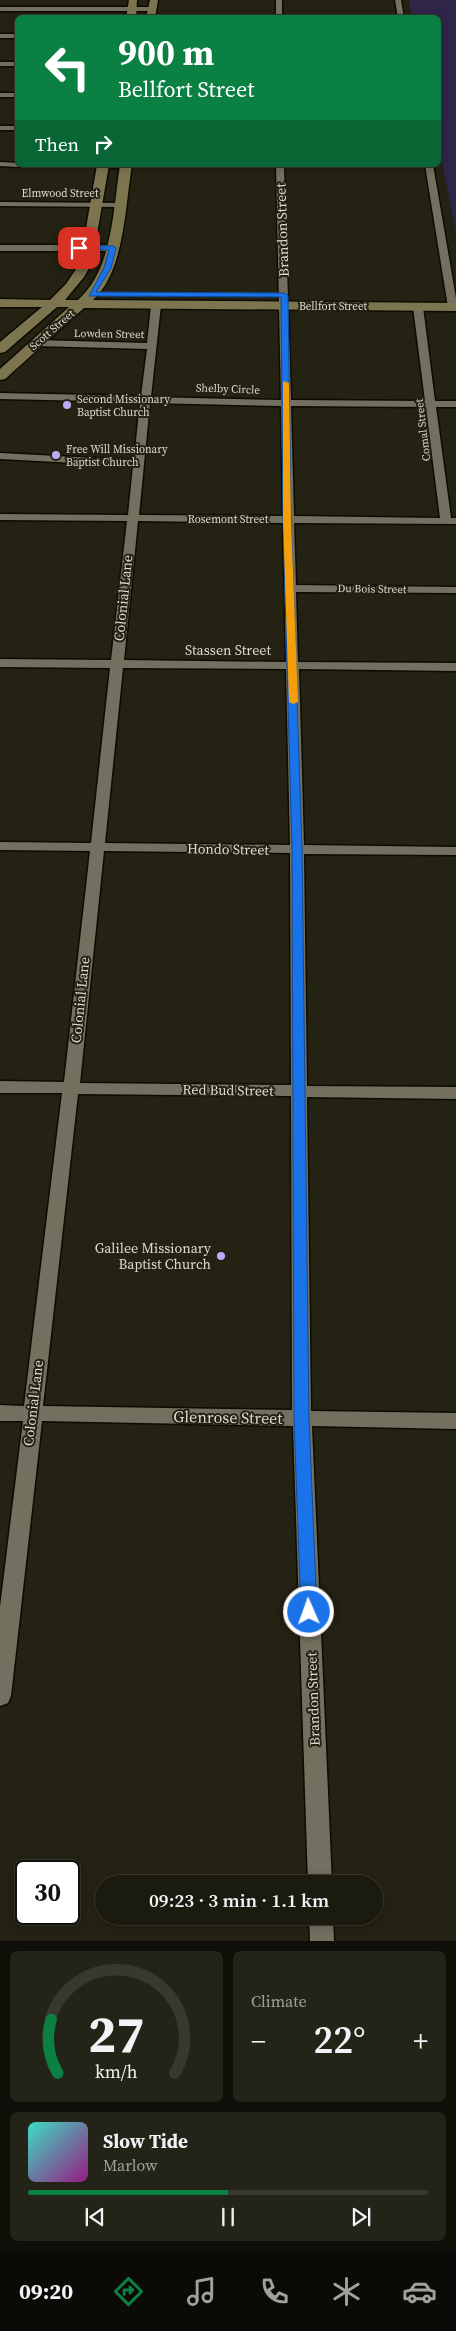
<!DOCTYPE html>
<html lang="en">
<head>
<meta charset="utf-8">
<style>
	body { margin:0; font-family:"Source Serif 4",serif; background:#242317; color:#f1f3f6; height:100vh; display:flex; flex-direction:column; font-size:19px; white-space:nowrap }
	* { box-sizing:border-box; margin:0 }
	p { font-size:16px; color:#a0a19e }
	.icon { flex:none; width:28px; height:28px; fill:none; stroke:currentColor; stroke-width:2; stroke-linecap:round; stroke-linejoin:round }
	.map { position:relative; height:1941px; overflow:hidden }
	.side { display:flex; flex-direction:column; gap:10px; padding:10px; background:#0f0e08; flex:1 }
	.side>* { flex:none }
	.banner { position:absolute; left:15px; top:15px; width:426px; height:152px; border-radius:8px; box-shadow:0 2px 8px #0003,0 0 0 1px #39382e; background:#0b8043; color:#fff; overflow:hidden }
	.speed { position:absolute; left:15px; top:1860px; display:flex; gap:10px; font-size:25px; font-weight:700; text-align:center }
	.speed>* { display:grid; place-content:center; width:65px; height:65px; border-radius:50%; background:#1b1a0e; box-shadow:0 2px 8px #0003,0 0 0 1px #39382e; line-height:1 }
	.speed .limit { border:2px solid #111; border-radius:8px; background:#fff; color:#111 }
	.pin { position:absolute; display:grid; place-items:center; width:42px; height:42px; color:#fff; margin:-21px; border-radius:10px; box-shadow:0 2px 8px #0006 }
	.me { position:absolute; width:55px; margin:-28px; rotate:358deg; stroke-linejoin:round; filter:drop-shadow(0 0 4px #0008) }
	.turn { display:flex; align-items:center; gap:18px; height:105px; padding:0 20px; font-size:22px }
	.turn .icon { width:65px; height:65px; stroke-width:2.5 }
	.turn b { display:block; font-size:35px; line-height:42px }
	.then { display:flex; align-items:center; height:48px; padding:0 20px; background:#0003; gap:10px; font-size:19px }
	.big { font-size:38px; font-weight:600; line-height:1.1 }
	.side .card { flex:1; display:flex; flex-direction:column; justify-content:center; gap:8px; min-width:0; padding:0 18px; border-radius:8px; background:#242317 }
	.side .dial { align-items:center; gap:0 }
	.dial svg { height:130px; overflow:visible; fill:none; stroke:#39382e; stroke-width:7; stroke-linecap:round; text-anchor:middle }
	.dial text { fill:#f1f3f6; stroke:none }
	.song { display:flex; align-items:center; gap:15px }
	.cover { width:60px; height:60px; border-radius:8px; background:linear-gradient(135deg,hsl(170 70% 55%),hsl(310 70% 35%)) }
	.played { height:5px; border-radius:2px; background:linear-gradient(90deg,#0b8043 50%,#39382e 50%) }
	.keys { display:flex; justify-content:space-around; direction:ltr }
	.heat { display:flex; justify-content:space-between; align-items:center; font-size:28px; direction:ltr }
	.side .tiles { flex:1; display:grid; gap:10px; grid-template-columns:1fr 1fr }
	.card:last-child { grid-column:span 2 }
	.trip { position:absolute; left:95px; top:1875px; width:288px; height:50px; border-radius:25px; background:#1b1a0e; box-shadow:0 2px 8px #0003,0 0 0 1px #39382e; font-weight:600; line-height:50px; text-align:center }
	.tabs { display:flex; height:80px; justify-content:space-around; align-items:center; background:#0b0a06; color:#a0a19e }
	.tabs .icon { width:35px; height:35px }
	.tabs .current { color:#0b8043 }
	.tabs b { font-size:22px; color:#f1f3f6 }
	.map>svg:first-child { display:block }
	.green { fill:#2f2549 }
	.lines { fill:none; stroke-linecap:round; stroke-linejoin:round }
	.street-casing { stroke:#0e0b01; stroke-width:3 }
	.secondary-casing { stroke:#0e0b01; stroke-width:3 }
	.street { fill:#73705f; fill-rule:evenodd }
	.secondary { fill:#7c7550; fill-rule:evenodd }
	.route { fill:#1a73e8; stroke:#114b97 }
	.slow { fill:#f59e0b }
	.poi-dot { fill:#bcaaf5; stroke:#242212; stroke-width:2 }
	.labels { text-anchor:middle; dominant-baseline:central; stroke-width:4; stroke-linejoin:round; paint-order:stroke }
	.far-street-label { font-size:11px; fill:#dcdbd1; stroke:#242212 }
	.far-poi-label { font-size:11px; fill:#dcdbd1; stroke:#242212; text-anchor:start }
	.street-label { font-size:14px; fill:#dcdbd1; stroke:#242212 }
	.poi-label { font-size:14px; fill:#dcdbd1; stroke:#242212; text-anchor:end }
	.near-street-label { font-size:16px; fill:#dcdbd1; stroke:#242212 }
</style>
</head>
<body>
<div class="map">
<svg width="456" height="1941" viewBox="0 0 456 1941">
	<rect width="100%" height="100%" fill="#242212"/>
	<!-- green -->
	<polygon class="green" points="409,0 456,0 456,232 439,147 439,18 412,17"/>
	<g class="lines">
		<defs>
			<g id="street">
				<rect x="276" y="0" width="6" height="18"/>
				<polygon points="395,0 401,0 404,18 398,18"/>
				<polygon points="0,7 152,7 155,9 152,11 0,11"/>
				<rect x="0" y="34" width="18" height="4"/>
				<rect x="0" y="62" width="18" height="4"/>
				<rect x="0" y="93" width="18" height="4"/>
				<rect x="0" y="126" width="18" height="4"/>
				<polygon points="0,162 18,163 18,165 22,165 18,167 0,166"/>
				<path d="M99,165H130C123,169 106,169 99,165Z"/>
				<path d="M276,165H284L291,400L425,401L413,307L418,304L423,307L435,401H456V407H436L451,518H456V524L294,523L296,585L456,587V593L296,592L298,662L456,663V671L299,669L304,845L456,847V855L304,854L307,1086L456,1087V1099L307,1097L311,1411L456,1413V1429L312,1426L332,1884H308L293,1426L42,1421L11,1696L8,1703L0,1706V1607L23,1421H0V1405L24,1406L62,1093H0V1081L64,1082L90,851L0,850V842L91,843L110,668L0,667V659L111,660L127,521L0,520V514L128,515L133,466L0,459V453L134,460L140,402L0,399V393L141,396L147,349L36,346L31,343L36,340L147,343L151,305L156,302L161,305L151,397L281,400ZM150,403L281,406L283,516L139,515ZM291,406L426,407L440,518L294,516ZM138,521L283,523L286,662L124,660ZM123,668L286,669L290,845L105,843ZM104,851L290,853L291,1085L80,1083ZM78,1094L291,1096L292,1410L43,1406Z"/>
				<polygon points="425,165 433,165 456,298 456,309 453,310 448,307"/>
				<polygon points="0,202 120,203 124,205 120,207 0,206"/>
				<polygon points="0,245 113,245 117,248 113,251 0,251"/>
				<polygon points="309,1916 333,1916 334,1941 310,1941"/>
			</g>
			<g id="secondary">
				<polygon points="129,0 137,0 136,18 126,18"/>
				<polygon points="150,0 158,0 155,18 146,18"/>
				<path d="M97,165H109L92,263L84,277L65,300H78C113,269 113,209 120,165H132C125,205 125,271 93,300L456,303V311L84,308L5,379L0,380V369L69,307H57L5,352L0,353V342L42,307H0V299L50,300L66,284L80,263Z"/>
			</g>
		</defs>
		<!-- street casing -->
		<use href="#street" class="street-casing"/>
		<!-- secondary casing -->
		<use href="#secondary" class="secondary-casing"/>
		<!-- street -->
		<use href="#street" class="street"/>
		<!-- secondary -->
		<use href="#secondary" class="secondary"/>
	</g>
	<!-- route -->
	<polygon class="route" points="79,246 113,246 116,248 111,268 96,292 284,293 288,295 291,520 302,849 309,1418 317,1612 315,1617 309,1619 304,1617 301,1612 294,1418 292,849 283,520 281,297 89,296 104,268 109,250 76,249"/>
	<!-- slow -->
	<polygon class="slow" points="283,381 289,383 291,520 298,702 293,704 289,702 283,520"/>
	<!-- markers -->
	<g class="poi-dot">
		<circle cx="67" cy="405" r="5"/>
		<circle cx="56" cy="455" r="5"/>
		<circle cx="221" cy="1256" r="5"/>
	</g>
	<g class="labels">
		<!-- far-street labels -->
		<g class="far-street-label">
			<text x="60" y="193">Elmwood Street</text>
			<text x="333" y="306">Bellfort Street</text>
			<text transform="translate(52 330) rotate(-41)">Scott Street</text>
			<text transform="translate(109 334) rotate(1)">Lowden Street</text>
			<text transform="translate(228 389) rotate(2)">Shelby Circle</text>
			<text transform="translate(423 430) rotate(-97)">Comal Street</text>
			<text x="228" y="519">Rosemont Street</text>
			<text transform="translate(372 589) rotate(1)">Du Bois Street</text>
		</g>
		<!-- far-poi labels -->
		<g class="far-poi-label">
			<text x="77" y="399">Second Missionary<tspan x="77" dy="13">Baptist Church</tspan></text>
			<text x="66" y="449">Free Will Missionary<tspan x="66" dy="13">Baptist Church</tspan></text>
		</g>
		<!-- street labels -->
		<g class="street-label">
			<text transform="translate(282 230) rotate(-92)">Brandon Street</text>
			<text transform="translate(123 598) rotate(-84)">Colonial Lane</text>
			<text x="228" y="650">Stassen Street</text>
			<text transform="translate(228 849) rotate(1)">Hondo Street</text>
			<text transform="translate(80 1000) rotate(-84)">Colonial Lane</text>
			<text transform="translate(228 1090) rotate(1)">Red Bud Street</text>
			<text transform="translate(33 1403) rotate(-83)">Colonial Lane</text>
			<text transform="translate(313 1699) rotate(-92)">Brandon Street</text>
		</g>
		<!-- poi labels -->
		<g class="poi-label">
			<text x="211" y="1248">Galilee Missionary<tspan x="211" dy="16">Baptist Church</tspan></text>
		</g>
		<!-- near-street labels -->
		<g class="near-street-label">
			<text transform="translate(228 1417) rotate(1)">Glenrose Street</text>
		</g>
	</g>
</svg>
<div class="speed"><div class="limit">30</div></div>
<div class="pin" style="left:79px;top:248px;background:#d93025"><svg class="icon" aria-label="arrive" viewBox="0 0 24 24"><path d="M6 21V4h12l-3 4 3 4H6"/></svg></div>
<svg class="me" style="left:309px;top:1612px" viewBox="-20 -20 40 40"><circle r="17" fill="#1a73e8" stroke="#fff" stroke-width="3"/><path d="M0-11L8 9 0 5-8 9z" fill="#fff"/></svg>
<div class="trip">09:23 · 3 min · 1.1 km</div>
<div class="banner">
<div class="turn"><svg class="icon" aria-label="left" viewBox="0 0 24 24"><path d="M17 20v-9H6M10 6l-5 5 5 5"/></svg><div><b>900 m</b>Bellfort Street</div></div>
<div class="then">Then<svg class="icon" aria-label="right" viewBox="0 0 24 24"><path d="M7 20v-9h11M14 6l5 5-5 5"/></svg></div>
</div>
</div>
<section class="side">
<div class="tiles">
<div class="card dial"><svg viewBox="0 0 100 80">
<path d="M14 69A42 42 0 1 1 86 69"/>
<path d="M14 69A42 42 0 0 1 10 36" stroke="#0b8043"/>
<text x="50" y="56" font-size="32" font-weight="700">27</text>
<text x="50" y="72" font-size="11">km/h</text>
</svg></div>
<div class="card"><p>Climate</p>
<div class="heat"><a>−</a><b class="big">22°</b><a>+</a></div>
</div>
<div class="card">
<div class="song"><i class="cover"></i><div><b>Slow Tide</b><p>Marlow</p></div></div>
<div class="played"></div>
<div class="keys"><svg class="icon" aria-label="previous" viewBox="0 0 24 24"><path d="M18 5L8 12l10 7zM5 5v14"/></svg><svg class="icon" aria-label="pause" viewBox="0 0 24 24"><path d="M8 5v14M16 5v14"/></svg><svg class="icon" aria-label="next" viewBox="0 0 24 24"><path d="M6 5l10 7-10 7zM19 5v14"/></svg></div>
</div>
</div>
</section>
<nav class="tabs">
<b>09:20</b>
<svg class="icon current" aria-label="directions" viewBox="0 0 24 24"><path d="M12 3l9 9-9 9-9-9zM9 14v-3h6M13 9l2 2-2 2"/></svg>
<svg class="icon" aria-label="music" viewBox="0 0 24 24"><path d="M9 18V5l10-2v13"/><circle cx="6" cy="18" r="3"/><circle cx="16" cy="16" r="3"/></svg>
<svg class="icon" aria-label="phone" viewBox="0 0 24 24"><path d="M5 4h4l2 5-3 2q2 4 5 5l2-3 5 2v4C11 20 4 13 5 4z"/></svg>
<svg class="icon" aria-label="climate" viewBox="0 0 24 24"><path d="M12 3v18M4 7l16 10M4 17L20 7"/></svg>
<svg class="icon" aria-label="car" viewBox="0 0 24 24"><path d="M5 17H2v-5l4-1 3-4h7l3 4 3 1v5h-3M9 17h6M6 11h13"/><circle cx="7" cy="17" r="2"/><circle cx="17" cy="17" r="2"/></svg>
</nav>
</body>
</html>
